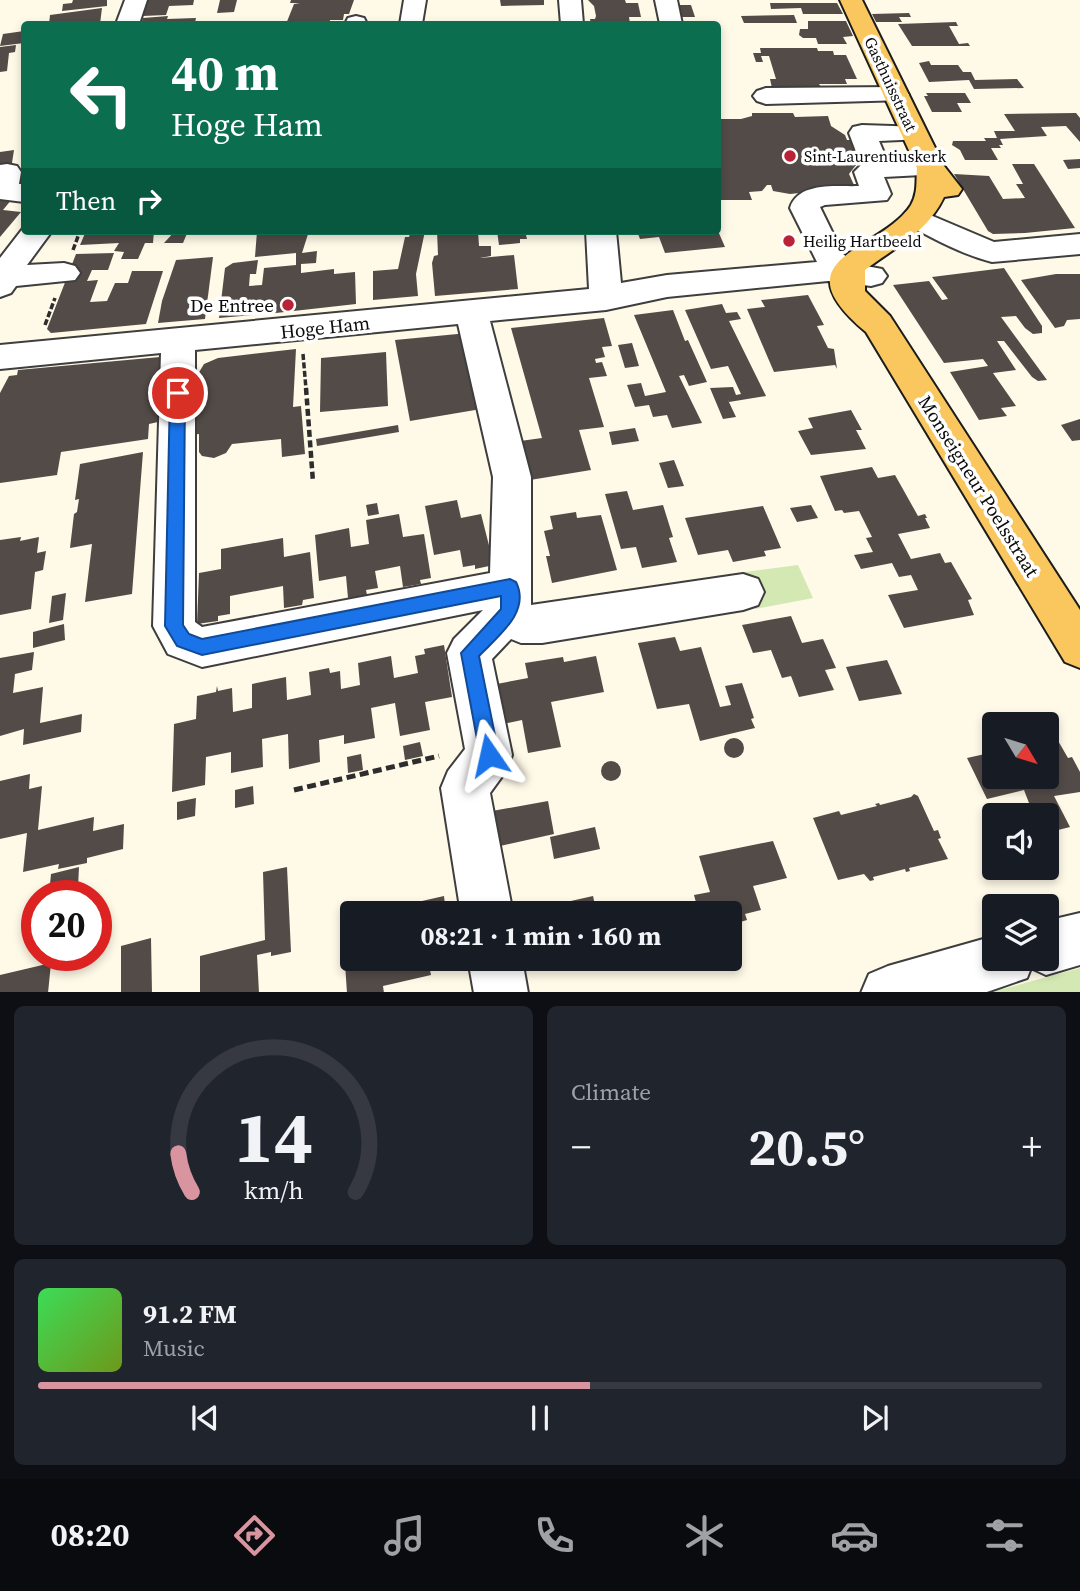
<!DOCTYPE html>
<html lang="en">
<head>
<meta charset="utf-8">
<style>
	body { margin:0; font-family:"Source Serif 4",serif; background:#20242c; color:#f1f3f6; height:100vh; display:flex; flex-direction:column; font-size:26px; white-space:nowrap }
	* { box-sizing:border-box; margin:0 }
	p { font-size:23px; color:#9ea1a6 }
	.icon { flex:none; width:38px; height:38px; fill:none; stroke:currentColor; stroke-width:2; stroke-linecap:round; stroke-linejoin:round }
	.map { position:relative; height:992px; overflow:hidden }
	.drawer { display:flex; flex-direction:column; gap:14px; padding:14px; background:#0d0f14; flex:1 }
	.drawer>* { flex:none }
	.banner { position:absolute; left:21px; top:21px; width:700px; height:214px; border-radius:7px; box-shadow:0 4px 10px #0003; background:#0b6e4f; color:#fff; overflow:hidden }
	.needle { width:46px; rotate:128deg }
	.controls { position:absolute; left:982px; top:712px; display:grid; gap:14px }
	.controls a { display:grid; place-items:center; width:77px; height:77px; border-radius:7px; background:#171b24; box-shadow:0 4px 10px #0003; font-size:35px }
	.speed { position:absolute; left:21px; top:880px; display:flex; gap:14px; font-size:35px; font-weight:700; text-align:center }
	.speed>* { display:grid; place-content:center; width:91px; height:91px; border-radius:50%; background:#171b24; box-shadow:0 4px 10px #0003; line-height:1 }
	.speed .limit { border:10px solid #d22; background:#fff; color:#111 }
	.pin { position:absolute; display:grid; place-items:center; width:60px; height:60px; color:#fff; margin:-30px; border:4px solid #fff; border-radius:50%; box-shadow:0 2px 7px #0007 }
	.me { position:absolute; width:77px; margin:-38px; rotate:349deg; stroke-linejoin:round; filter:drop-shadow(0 0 5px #0008) }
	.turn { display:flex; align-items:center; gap:24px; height:147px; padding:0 35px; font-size:32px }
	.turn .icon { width:91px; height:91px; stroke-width:2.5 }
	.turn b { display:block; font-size:49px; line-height:60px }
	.then { display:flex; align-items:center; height:66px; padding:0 35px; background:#0003; gap:14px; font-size:26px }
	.big { font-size:52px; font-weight:700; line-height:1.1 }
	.drawer .tile { flex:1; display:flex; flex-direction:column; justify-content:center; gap:10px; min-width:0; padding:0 24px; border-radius:10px; background:#20242c }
	.drawer .dial { align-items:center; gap:0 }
	.dial svg { height:182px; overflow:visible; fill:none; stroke:#363941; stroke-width:7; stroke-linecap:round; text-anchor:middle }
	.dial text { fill:#f1f3f6; stroke:none }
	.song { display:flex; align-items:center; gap:21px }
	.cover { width:84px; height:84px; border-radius:10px; background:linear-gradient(135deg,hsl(130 70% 55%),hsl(80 70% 35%)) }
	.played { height:7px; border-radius:4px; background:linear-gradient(90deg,#d895a0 55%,#363941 55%) }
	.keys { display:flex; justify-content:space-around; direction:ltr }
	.heat { display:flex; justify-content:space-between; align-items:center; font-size:38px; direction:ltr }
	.drawer .tiles { flex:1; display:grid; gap:14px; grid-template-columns:1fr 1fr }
	.tile:last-child { grid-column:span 2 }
	.trip { position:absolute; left:340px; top:901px; width:402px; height:70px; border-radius:7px; background:#171b24; box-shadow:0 4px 10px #0003; font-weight:700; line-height:70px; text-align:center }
	.tab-bar { display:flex; height:112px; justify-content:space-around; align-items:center; background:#090b0e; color:#9ea1a6 }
	.tab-bar .icon { width:49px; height:49px }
	.tab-bar .current { color:#d895a0 }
	.tab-bar b { font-size:32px; color:#f1f3f6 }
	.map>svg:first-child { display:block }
	.green { fill:#d3e8b3 }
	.building { fill:#534b47 }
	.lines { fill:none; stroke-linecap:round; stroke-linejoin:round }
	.minor-casing { stroke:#3e3e3e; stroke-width:4 }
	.major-casing { stroke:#1c1c1c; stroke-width:4 }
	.path-far2 { stroke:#2d2d2d; stroke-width:3.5; stroke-dasharray:6 2.5; stroke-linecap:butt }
	.path-far1 { stroke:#2d2d2d; stroke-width:4.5; stroke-dasharray:7 3.5; stroke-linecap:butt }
	.path { stroke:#2d2d2d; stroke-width:5; stroke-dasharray:9 4.5; stroke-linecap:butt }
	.minor { fill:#fff; fill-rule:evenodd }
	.major { fill:#f9c75e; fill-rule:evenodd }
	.route { fill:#1a73e8; stroke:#114b97; stroke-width:2 }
	.poi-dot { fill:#ba2337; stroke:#fff; stroke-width:2.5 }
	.labels { text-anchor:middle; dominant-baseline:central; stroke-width:7; stroke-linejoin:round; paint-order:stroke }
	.far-street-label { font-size:16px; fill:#0b0b0b; stroke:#fff }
	.far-poi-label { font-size:16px; fill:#0b0b0b; stroke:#fff; text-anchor:start }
	.poi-label { font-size:19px; fill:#0b0b0b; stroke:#fff; text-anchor:end }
	.street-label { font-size:19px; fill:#0b0b0b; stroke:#fff }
</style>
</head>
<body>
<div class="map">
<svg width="1080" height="993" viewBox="0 0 1080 993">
	<rect width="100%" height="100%" fill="#fff9e8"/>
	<!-- green -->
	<g class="green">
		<polygon points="798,565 813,598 755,609 741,576 744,572"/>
		<polygon points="1080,968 1080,992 992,992"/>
	</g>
	<!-- building -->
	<g class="building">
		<polygon points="73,0 107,0 107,6 62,11 63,4 72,3"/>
		<polygon points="148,0 194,0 193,5 169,6 166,15 143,16"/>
		<polygon points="220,0 237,0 234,12 217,13"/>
		<polygon points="291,0 354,0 349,14 344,14 343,20 330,20 329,24 286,24 294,4 300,3 290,3"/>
		<polygon points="500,0 544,0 544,5 501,6"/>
		<polygon points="588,0 625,0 626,3 638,3 641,17 629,17 630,24 591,24 590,19 595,19 596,16 594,6"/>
		<polygon points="770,3 837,3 843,14 803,14 801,8 771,9"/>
		<polygon points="673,5 691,5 695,17 676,17"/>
		<polygon points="102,8 100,24 49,24 50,15"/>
		<polygon points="909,13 911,17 899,17 902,22 876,22 872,14"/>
		<polygon points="794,15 797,23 744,23 741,16"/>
		<polygon points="168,16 167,19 196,18 195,23 141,24 143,18"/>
		<polygon points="808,21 846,21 853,36 843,37 847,44 818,44 816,38 803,38 799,35 800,29 808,29"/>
		<polygon points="956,22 958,26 949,26 959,44 968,43 970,46 912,46 898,24"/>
		<polygon points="24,31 24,43 0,46 3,34"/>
		<polygon points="16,45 15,52 9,53 7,71 0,72 0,47"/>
		<polygon points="760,48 817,48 818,51 833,51 834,55 846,55 857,79 845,79 847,84 819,84 821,87 772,88 770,79 776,79 769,56 761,56 763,62 756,62 753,53 761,53"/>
		<polygon points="929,61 931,65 958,65 963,72 971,72 975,80 1017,79 1024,88 974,89 969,80 929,82 919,63"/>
		<polygon points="926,93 965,93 971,103 957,103 962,112 932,112 924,96 928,96"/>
		<polygon points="752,113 793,113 795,117 828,116 831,126 845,135 847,140 856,140 863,159 854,159 856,165 849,174 854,185 819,186 819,191 790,194 773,191 771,185 767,185 762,191 749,192 752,200 718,200 718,119 741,119 752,116"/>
		<polygon points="1076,113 1080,118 1080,142 1066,126 1041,127 1047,136 1000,139 1003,145 999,145 1001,148 991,148 998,160 965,160 960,150 952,145 953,141 986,141 984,138 997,138 994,131 1015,131 1004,114"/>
		<polygon points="14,150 12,163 0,165 0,152"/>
		<polygon points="1080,159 1080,168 1068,169 1063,160"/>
		<polygon points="1012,164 1034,164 1075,228 1025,233 993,234 988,231 954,174 989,176 1003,199 1025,198 1016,184 1023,184"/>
		<polygon points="0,198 12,199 3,210 21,212 0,237"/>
		<polygon points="86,231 154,231 153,243 145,243 138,259 121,259 124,252 114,251 119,243 80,245"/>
		<polygon points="175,231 188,231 183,243 164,243"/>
		<polygon points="257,231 309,231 302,253 317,251 316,263 301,264 301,273 334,269 334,274 355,272 356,304 267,314 266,311 253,312 253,315 219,318 225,268 233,263 258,260 256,274 250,274 249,286 262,285 264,268 296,265 296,253 255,257"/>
		<polygon points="411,231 425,231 416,274 418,296 373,300 373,271 398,269 405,237 409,237"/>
		<polygon points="437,231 478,231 479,246 491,246 491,256 480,258 514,255 518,289 435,296 432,263 434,256 438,255"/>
		<polygon points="497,231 525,231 527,239 520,239 520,243 499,245"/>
		<polygon points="637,231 718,231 725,247 665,253 659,237 640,239"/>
		<polygon points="114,253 108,270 92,270 87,281 98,280 90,302 107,301 115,283 128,283 132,271 163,271 146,324 51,333 47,329 76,254"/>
		<polygon points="213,257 205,319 158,323 162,301 176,260"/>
		<polygon points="1004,268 1042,326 1042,333 1033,334 1025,328 1016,316 1001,317 1047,380 1038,381 1032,377 1004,341 997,341 1016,370 993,373 1016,406 1001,408 1007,416 979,420 950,372 988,366 983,359 944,363 893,285 929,281 942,300 948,299 932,277"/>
		<polygon points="1056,274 1080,274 1080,319 1067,320 1064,326 1055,328 1021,280"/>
		<polygon points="808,295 824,325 817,326 828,348 834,349 837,369 835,365 774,372 747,309 765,307 761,300"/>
		<polygon points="722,304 726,313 737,312 741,319 729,321 766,396 729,402 727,398 736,417 723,419 710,388 733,387 736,395 741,394 728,366 711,369 685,310"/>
		<polygon points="673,310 685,341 688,340 707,382 689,386 684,375 679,376 702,423 672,428 667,415 653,417 649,405 635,407 627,385 641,383 645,396 666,392 634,315"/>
		<polygon points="604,318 612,346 602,347 605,357 595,359 596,363 602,362 607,376 589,378 604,427 579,430 591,470 524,481 513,442 542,438 511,328"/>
		<polygon points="468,333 487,408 410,421 395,340"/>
		<polygon points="632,343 639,366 625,368 618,345"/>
		<polygon points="296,349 293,407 301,406 305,454 282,457 281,439 232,444 226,453 214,458 202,456 199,452 199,434 190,435 190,375 198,374 204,364 218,358"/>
		<polygon points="386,352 388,406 320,412 321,358"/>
		<polygon points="160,357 158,422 149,424 148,439 61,452 57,475 0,483 0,393 9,376 17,375 18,370"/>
		<polygon points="851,410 862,430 856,430 866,449 811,455 798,431 813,428 808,418"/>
		<polygon points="1080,419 1080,440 1072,441 1061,425"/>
		<polygon points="398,425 399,432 317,446 316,439"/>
		<polygon points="635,428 639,441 612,445 609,432"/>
		<polygon points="143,452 132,594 85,602 92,544 70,548 74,514 77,512 79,499 75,500 80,464"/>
		<polygon points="674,460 684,486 668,488 659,463"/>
		<polygon points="872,467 878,478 895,475 918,516 925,514 927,518 925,518 930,528 898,534 911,559 940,553 945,563 951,562 972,599 968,600 974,615 904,628 888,595 918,590 911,575 899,577 892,563 861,569 854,555 873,552 866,538 872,537 859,511 844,513 842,510 835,511 820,476"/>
		<polygon points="627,491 633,510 663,505 673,537 669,538 677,562 642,568 636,547 621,549 605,494"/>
		<polygon points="457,500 461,518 481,514 494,565 475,569 475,565 463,567 460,550 434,555 425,506"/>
		<polygon points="377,503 379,514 368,516 366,505"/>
		<polygon points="811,505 818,518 797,522 790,508"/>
		<polygon points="763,506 781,548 764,551 766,556 733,562 728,550 698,555 685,518"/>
		<polygon points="576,512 577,518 601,515 617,570 552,583 546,556 550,556 544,531 553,529 550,516"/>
		<polygon points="399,514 403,537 424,534 431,578 420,580 421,584 403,587 400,566 375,571 378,588 366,590 367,595 348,598 346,576 319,581 315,535 349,528 351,547 369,544 366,520"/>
		<polygon points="21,537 20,541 39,537 37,553 46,551 43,570 35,572 31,609 0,615 0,540"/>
		<polygon points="283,538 284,557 310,552 314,598 303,600 302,605 284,608 283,586 230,596 230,614 218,616 218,621 197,624 199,573 221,569 221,549"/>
		<polygon points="66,593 63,620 49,623 52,596"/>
		<polygon points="791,616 802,643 823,639 836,668 825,670 834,690 799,697 791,676 782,678 771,650 753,653 742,625"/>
		<polygon points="64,624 65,640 33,648 33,632"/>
		<polygon points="675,637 680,651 701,647 720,707 731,705 725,686 742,683 754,718 751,719 755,728 700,741 689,704 657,709 638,643"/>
		<polygon points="444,645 452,697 425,702 430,730 400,736 395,703 371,708 375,738 344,744 344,735 319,740 320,762 289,769 288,734 262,739 263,767 231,773 231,752 206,757 205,785 172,792 174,724 196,719 197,696 216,692 217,686 218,691 232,688 233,712 252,708 252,684 286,677 287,700 311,695 309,672 329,668 330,673 340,671 341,689 360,685 358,663 391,656 394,678 418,673 415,656 425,654 424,649"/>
		<polygon points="34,652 32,670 15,674 13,693 43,687 40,723 82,714 81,732 23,745 24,729 0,736 0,658"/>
		<polygon points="596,656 604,692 551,702 561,747 528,753 522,720 493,726 486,686 528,678 525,663 563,657 564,662"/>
		<polygon points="887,660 902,694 859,701 846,667"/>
		<circle cx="734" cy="748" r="10"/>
		<polygon points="1057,739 1068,758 1072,757 1080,772 1080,792 1054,796 1070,827 1046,833 1046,816 1034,816 1024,790 987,799 967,758 994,752 994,777 1046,777 1046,741"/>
		<polygon points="420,742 423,756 405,760 403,746"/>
		<polygon points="361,754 363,770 348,773 347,757"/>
		<circle cx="611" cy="771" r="10"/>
		<polygon points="30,774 29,789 42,786 38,830 94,817 93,831 124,824 123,849 87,858 87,863 58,869 59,864 23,872 27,833 0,839 0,781"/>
		<polygon points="253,786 254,804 235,808 235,790"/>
		<polygon points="914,794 918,796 934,831 938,830 941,838 938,839 948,859 909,868 910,871 906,872 905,869 873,877 874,880 870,881 864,874 838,880 813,818 839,811 841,815 877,806 875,804 879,803 880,805 911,797"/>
		<polygon points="196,798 195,816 177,820 177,802"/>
		<polygon points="548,801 554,834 487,849 481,813"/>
		<polygon points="595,827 600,849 554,859 550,837"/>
		<polygon points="773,841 787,878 753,886 761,910 745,914 747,920 730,925 730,914 699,914 694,895 710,892 699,856"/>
		<polygon points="79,867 78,887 49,895 51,874"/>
		<polygon points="287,867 291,952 271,956 271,952 257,955 259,993 200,993 200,956 265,940 263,872"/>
		<polygon points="444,896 446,914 352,914 352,910 377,905 378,911"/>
		<polygon points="593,896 597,914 523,914 522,912"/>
		<polygon points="352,918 352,959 446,960 429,965 431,975 383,986 384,993 347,993 342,919"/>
		<polygon points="151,938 152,993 121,993 121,946"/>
		<polygon points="533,959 564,959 564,961 535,969"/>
		<polygon points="51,963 48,993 0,993 0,975"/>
	</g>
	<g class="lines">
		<defs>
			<g id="minor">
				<polygon points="125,0 147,0 139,24 116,24"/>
				<polygon points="404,0 426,0 422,24 400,24"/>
				<polygon points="559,0 581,0 583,24 561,24"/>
				<polygon points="655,0 677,0 682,24 660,24"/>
				<polygon points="356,16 364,18 367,24 345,24 348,18"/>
				<polygon points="896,87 905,90 909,95 905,100 766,104 757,101 753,96 757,91 766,88"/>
				<path d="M862,125L923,127L927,133L923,139L879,141L887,160H931L941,162L945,168L941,174L884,177L891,194L887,200L825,205L820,207L843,254L856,264L882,269L887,276L882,283L871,286L828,281L667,297L606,310L490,321L531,477V605L743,574L758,579L764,592L758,605L743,610L542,643H521L511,639L492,659L512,755L506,771L490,793L513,914H461L441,788L448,771L465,749L447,653L454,639L483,610L202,667L168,654L153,626L161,353L0,369V345L589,289L586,231H616L621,283L667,275L817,262L790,208C798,181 838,187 859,186L854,172L861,165L849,133L853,127ZM458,324L493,477L490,573L202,627L195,622V350Z"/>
				<polygon points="7,164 17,166 21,172 19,184 24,184 24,202 0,199 0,165"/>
				<path d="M916,209L994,242L1080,234V254L992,262C961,254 934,239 906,224L901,218L906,212Z"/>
				<polygon points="24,227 24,231 52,231 27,265 64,263 75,266 80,273 75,280 16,286 11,293 0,297 0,258"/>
				<polygon points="1080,913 1080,965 1046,975 1031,968 1027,978 984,993 861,993 869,974 888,966 994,936 994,959 1046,959 1046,921"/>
				<polygon points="468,959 522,959 528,993 474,993"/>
			</g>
			<path id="major" d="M840,0H862L944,166L962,189L958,195L944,197C927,233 895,247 865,270V291L890,316L1080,610V668L1065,662L866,332C775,256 881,252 911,205C918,193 916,181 917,168Z"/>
		</defs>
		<!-- minor casing -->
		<use href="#minor" class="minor-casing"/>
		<!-- major casing -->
		<use href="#major" class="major-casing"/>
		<!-- path-far2 -->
		<g class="path-far2">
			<polyline points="73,250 80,231"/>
			<polyline points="45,325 55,298"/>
			<polyline points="303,354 306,389"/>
		</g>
		<!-- path-far1 -->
		<polyline class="path-far1" points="306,388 313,482"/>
		<!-- path -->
		<polyline class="path" points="294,790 439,756"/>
		<!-- minor -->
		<use href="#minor" class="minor"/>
		<!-- major -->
		<use href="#major" class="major"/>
	</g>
	<!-- route -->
	<path class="route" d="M178,388L185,393L183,625L189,634L202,639L510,579L516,582C531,612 498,636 479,656L499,755L496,761L489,764L482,761L480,755L461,653L501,609V596L202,655L177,646L165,626L170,393Z"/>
	<!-- markers -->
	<g class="poi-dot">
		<circle cx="790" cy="156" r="7"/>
		<circle cx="789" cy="241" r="7"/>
		<circle cx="288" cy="305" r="7"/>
	</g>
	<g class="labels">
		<!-- far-street labels -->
		<g class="far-street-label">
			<text transform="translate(891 84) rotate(65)">Gasthuisstraat</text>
		</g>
		<!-- far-poi labels -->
		<g class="far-poi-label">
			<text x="804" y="156">Sint-Laurentiuskerk</text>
			<text x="803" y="241">Heilig Hartbeeld</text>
		</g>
		<!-- poi labels -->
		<g class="poi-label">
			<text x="274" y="305">De Entree</text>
		</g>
		<!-- street labels -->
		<g class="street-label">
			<text transform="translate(325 327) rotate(-6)">Hoge Ham</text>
			<text transform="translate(979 486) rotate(58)">Monseigneur Poelsstraat</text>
		</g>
	</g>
</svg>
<div class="controls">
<a><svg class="needle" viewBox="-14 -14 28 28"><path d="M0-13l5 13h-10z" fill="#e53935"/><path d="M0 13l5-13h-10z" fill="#9ea1a6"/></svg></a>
<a><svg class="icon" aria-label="sound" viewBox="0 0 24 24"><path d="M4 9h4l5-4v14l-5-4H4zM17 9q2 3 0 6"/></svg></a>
<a><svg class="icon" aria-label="layers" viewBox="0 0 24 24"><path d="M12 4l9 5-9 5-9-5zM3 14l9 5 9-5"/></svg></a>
</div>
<div class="speed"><div class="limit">20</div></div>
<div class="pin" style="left:178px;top:393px;background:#d93025"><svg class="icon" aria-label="arrive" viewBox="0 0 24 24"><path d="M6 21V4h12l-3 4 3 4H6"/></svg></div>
<svg class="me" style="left:489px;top:755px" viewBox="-20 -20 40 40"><path d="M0-17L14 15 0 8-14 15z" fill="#1a73e8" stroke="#fff" stroke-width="4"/></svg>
<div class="trip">08:21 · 1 min · 160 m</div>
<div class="banner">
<div class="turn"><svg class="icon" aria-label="left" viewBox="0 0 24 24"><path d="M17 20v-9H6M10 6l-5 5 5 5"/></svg><div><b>40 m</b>Hoge Ham</div></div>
<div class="then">Then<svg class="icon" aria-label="right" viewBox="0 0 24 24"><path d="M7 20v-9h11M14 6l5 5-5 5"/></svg></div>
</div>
</div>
<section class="drawer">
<div class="tiles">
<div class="tile dial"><svg viewBox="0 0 100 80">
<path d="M14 69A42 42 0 1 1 86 69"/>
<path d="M14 69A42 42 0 0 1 8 52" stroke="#d895a0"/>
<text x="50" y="56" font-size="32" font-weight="700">14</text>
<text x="50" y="72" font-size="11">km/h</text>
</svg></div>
<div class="tile"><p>Climate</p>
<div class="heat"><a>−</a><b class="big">20.5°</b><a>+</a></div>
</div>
<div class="tile">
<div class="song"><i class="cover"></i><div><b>91.2 FM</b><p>Music</p></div></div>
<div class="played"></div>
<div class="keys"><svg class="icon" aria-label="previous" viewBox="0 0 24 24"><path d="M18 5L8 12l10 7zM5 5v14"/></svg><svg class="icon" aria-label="pause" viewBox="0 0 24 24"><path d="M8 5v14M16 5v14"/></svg><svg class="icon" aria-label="next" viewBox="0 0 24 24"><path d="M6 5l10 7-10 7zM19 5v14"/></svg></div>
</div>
</div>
</section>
<nav class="tab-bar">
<b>08:20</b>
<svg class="icon current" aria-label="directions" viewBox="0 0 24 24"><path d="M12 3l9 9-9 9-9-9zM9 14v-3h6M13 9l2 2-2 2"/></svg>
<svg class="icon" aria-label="music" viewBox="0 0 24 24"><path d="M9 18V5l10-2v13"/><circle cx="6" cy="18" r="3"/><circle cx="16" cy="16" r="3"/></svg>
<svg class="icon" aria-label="phone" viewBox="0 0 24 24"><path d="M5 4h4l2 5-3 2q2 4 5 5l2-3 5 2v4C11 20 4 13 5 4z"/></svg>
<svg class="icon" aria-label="climate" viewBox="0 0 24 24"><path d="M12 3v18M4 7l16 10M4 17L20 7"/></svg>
<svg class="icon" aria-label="car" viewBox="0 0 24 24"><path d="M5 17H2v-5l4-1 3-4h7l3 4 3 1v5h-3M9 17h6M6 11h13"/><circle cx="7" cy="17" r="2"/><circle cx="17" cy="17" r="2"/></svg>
<svg class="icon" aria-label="filters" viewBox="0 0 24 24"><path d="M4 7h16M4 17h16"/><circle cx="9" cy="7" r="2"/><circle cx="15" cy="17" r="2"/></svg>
</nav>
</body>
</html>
